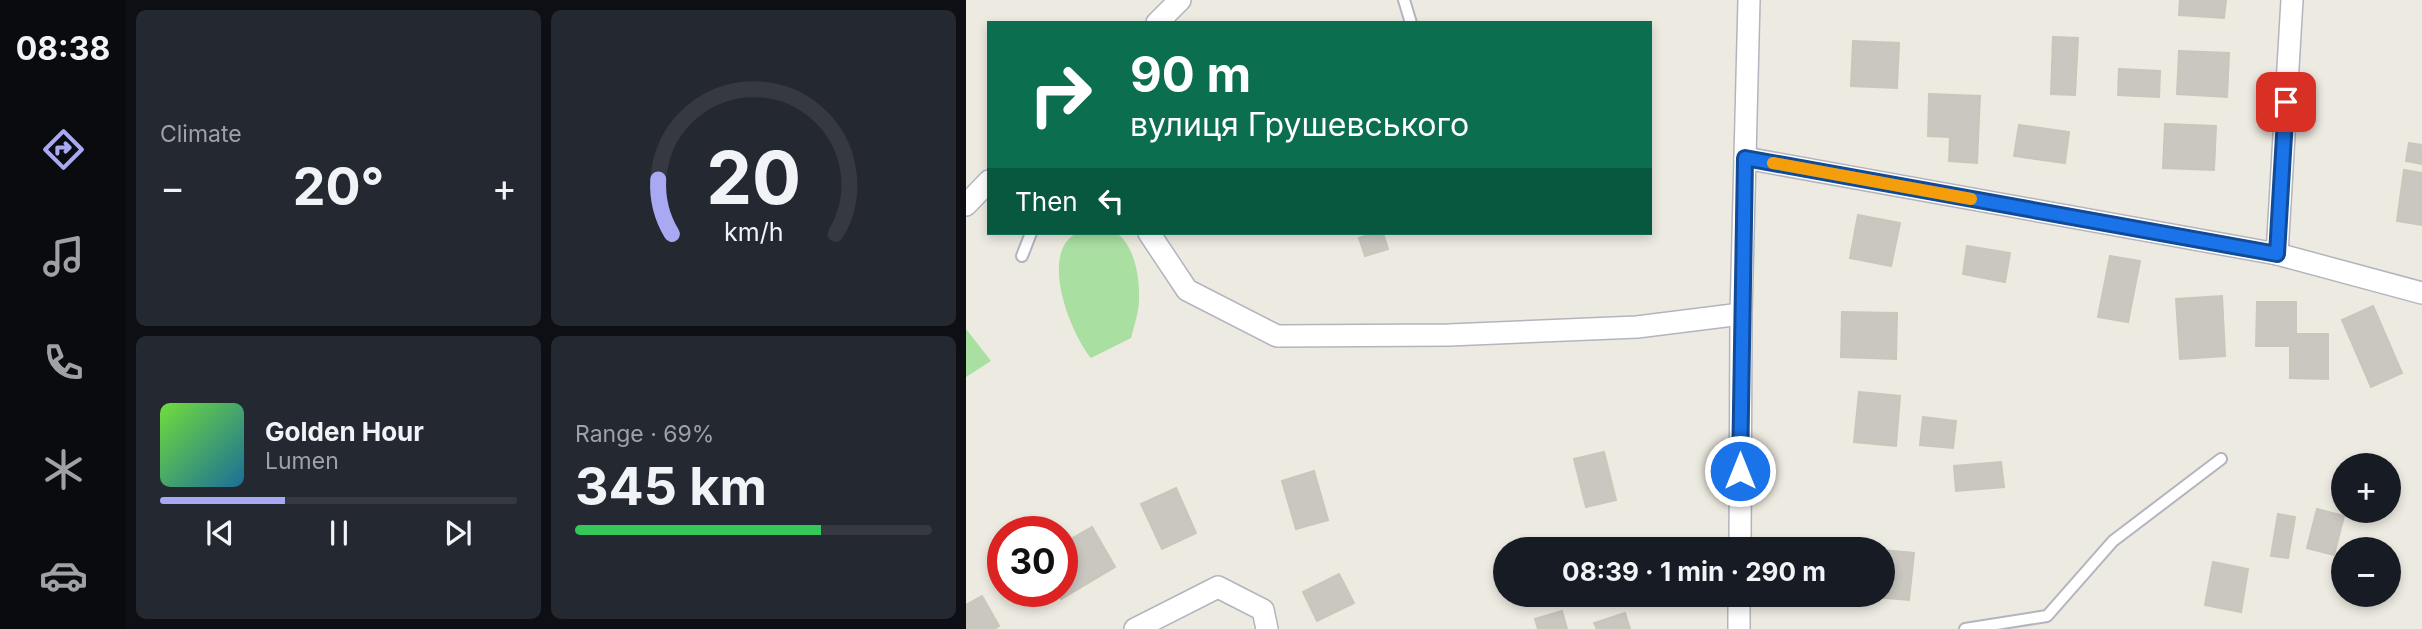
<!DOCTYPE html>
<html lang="en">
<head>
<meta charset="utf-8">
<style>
	body { margin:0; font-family:Inter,sans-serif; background:#242831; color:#f1f3f6; height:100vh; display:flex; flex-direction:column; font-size:26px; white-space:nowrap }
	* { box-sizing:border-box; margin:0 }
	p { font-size:23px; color:#9ea1a6 }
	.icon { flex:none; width:38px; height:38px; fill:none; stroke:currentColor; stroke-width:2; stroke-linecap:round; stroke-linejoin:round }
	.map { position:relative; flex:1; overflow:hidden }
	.side { display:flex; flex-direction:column; gap:10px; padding:10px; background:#0d0f14; width:840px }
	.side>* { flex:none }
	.hud { position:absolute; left:21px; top:21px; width:665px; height:214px; border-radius:0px; box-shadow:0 4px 10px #0003; background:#0b6e4f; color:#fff; overflow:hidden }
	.buttons { position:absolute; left:1365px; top:453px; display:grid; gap:14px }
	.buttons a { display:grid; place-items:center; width:70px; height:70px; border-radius:50%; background:#171b24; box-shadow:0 4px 10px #0003; font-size:35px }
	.speed { position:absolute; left:21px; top:516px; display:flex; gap:14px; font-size:35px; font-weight:700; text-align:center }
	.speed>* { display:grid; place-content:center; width:91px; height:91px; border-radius:50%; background:#171b24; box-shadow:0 4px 10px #0003; line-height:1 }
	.speed .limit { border:10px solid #d22; background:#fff; color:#111 }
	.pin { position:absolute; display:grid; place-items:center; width:60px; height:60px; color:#fff; margin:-30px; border-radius:14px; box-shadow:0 4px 10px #0006 }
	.me { position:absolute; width:77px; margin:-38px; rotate:0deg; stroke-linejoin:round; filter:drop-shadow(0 0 5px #0008) }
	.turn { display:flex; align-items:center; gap:24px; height:147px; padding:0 28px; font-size:32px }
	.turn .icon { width:91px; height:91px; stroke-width:2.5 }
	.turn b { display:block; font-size:49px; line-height:60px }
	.then { display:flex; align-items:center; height:66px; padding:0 28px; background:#0003; gap:14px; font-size:26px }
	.big { font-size:52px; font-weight:700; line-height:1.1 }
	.side .widget { flex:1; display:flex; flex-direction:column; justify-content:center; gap:10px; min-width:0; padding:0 24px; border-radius:10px; background:#242831 }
	.side .dial { align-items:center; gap:0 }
	.dial svg { height:182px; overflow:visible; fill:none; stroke:#363941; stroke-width:7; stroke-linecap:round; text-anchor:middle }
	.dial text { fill:#f1f3f6; stroke:none }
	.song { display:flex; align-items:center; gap:21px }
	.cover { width:84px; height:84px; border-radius:10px; background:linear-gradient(135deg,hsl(100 70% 55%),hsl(200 70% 35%)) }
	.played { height:7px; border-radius:4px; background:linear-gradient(90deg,#a9a8f2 35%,#363941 35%) }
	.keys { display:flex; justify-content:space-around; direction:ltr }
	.heat { display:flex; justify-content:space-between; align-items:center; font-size:38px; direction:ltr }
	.charge { height:10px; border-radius:5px; background:linear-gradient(90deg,#34c759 69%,#363941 0) }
	.side .tiles { flex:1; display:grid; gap:10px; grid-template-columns:repeat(2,1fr) }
	.trip { position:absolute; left:527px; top:537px; width:402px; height:70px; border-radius:35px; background:#171b24; box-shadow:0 4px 10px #0003; font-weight:700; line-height:70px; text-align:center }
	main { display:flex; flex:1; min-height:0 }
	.dock { display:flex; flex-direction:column; width:126px; justify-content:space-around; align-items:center; background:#090b0e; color:#9ea1a6 }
	.dock .icon { width:49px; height:49px }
	.dock .selected { color:#a9a8f2 }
	.dock b { font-size:32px; color:#f1f3f6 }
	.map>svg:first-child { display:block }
	.green { fill:#a9dfa1 }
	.building { fill:#c9c7c0; stroke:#c9c7ba; stroke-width:2 }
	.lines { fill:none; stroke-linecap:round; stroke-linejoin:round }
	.lane-casing { stroke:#b4b4bf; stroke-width:14 }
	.street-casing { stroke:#b4b4bf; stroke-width:24 }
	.lane { stroke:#fff; stroke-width:10 }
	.street { stroke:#fff; stroke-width:21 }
	.route-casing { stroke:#114b97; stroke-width:18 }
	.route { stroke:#1a73e8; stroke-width:12 }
	.slow { stroke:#f59e0b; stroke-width:12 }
</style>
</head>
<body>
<main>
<nav class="dock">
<b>08:38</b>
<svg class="icon selected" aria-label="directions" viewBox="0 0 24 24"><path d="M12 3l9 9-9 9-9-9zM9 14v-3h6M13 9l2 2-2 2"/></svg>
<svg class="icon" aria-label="music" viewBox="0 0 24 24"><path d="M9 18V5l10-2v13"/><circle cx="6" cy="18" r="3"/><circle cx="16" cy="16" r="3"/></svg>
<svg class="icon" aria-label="phone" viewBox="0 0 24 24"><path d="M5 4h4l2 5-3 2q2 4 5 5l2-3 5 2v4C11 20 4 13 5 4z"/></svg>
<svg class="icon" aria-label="climate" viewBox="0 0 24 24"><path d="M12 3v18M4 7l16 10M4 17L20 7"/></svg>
<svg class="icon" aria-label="car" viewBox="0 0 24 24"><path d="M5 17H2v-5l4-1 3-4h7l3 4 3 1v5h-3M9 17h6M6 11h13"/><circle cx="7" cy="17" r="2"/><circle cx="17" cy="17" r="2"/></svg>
</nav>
<section class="side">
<div class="tiles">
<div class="widget"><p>Climate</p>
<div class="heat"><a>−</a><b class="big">20°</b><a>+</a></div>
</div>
<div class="widget dial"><svg viewBox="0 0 100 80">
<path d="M14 69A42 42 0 1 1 86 69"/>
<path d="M14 69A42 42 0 0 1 8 45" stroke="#a9a8f2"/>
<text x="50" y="56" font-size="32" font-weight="700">20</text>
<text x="50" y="72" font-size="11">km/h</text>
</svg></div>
<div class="widget">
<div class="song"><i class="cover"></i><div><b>Golden Hour</b><p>Lumen</p></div></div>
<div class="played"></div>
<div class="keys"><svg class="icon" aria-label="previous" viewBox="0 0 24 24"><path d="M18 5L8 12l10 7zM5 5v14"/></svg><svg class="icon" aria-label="pause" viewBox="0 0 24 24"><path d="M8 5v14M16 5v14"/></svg><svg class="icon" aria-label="next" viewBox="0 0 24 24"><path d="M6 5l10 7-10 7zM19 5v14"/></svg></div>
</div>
<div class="widget"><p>Range · 69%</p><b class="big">345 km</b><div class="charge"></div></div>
</div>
</section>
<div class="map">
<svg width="1456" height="629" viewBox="0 0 1456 629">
	<rect width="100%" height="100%" fill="#edebe1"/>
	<!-- green -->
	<g class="green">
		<path d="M111,233H150C169,245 174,279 173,300C173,312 168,326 165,338L125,358C105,334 72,253 111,233Z"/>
		<polygon points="0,329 25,361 0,377"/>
	</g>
	<!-- building -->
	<g class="building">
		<polygon points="1214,0 1260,0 1258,18 1213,15"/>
		<polygon points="1087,37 1112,38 1109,95 1085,94"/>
		<polygon points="887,41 933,43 931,88 885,86"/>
		<polygon points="1213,51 1263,53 1261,97 1211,94"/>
		<polygon points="1153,69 1194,71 1193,97 1152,95"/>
		<polygon points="963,94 1014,96 1011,163 983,161 984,137 962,136"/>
		<polygon points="1199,124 1250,126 1248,170 1197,168"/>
		<polygon points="1053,125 1103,132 1099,163 1048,156"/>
		<polygon points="1443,143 1456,145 1456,164 1440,161"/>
		<polygon points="1438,170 1456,173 1456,225 1431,221"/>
		<polygon points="892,215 934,223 925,266 884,258"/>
		<polygon points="409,233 417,233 422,249 399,256 393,238"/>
		<polygon points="1001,246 1044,253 1039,282 997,274"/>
		<polygon points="1144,256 1174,261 1162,322 1132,317"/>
		<polygon points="1256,296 1259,356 1214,359 1210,299"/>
		<polygon points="1291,302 1330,302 1330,334 1362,334 1362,379 1324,378 1324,346 1290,346"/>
		<polygon points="1407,306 1436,373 1405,387 1376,320"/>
		<polygon points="876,312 931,313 930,359 875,357"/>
		<polygon points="893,392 934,396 930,446 888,442"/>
		<polygon points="957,417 990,421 987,448 954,445"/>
		<polygon points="638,452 650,500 620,507 608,459"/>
		<polygon points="1035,462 1038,487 990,491 988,466"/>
		<polygon points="348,471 362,520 330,529 316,481"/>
		<polygon points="210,488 230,533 196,549 175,504"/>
		<polygon points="1351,509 1378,516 1368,555 1341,548"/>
		<polygon points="1312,514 1329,517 1322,558 1305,556"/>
		<polygon points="126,527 149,567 95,599 91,592 96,592 96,544"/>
		<polygon points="917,550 948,553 943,600 909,597 909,595 917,595"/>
		<polygon points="1247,562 1282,569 1275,612 1239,605"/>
		<polygon points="373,574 388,603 351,621 337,592"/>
		<polygon points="16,596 33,626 28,629 0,629 0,605"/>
		<polygon points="596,611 601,629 572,629 569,619"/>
		<polygon points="659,613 664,629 631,629 628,623"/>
	</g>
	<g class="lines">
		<defs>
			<g id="lane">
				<polyline points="438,0 445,23"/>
				<polyline points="56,256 65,233"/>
				<polyline points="999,629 1081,616 1147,541 1255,459"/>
			</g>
			<g id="street">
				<polyline points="191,23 214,0"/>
				<polyline points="779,158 1311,254 1456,293"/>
				<polyline points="0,205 23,181"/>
				<polyline points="183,233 221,290 311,336 483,335 671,327 775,314"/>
				<polyline points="1311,254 1326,0"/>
				<polyline points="774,550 775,314 783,0"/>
				<polyline points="169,629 252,587 297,610 301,629"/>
				<polyline points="773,629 773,595"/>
			</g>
		</defs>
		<!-- lane casing -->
		<use href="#lane" class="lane-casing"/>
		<!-- street casing -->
		<use href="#street" class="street-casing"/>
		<!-- lane -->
		<use href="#lane" class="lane"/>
		<!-- street -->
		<use href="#street" class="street"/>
	</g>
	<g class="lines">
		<defs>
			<polyline id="route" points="774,471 779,158 1311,254 1320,102"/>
		</defs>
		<!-- route casing -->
		<use href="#route" class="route-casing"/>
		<!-- route -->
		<use href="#route" class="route"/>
		<!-- slow -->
		<polyline class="slow" points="807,163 1005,199"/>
	</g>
</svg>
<div class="buttons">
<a>+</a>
<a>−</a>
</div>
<div class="speed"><div class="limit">30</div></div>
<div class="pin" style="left:1320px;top:102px;background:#d93025"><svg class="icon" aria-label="arrive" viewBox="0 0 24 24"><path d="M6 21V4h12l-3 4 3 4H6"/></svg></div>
<svg class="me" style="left:774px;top:471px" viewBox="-20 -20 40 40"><circle r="17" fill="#1a73e8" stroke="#fff" stroke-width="3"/><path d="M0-11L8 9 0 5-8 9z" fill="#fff"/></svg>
<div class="trip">08:39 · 1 min · 290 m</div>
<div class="hud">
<div class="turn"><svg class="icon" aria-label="right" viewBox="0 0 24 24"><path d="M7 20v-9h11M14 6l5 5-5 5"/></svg><div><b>90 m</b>вулиця Грушевського</div></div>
<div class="then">Then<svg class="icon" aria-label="left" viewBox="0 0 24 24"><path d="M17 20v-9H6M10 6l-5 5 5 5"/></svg></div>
</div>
</div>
</main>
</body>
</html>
